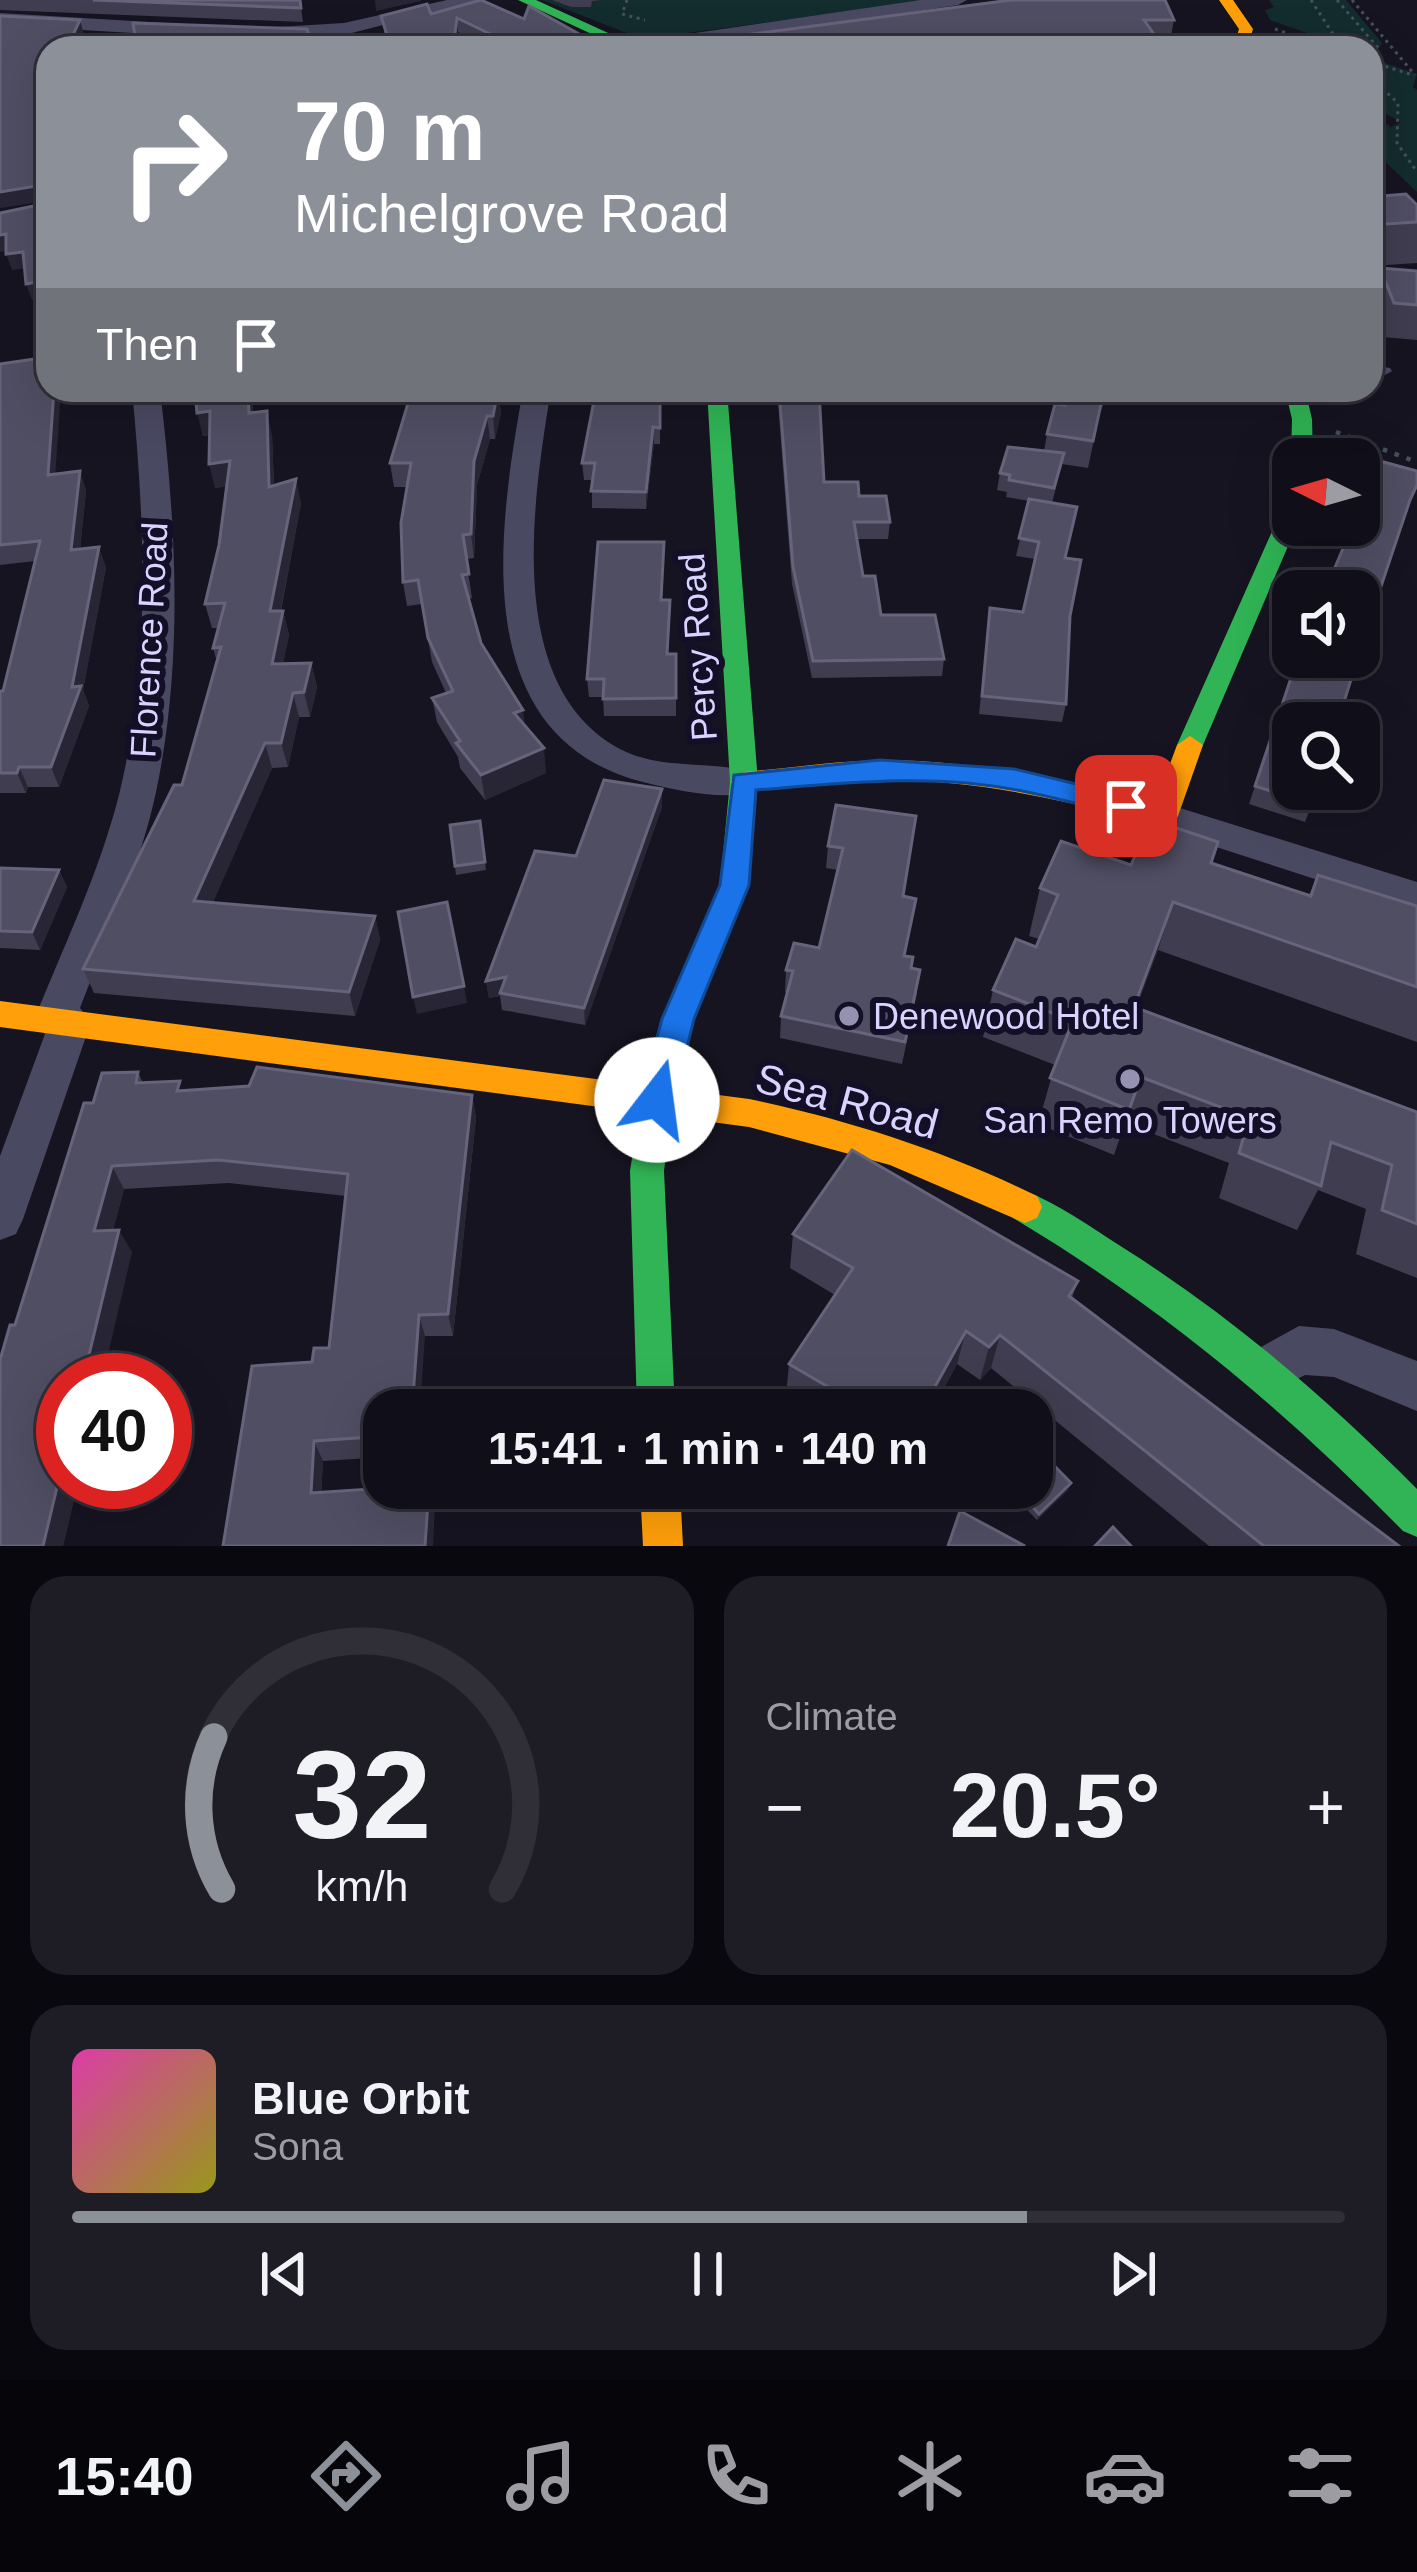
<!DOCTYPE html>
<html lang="en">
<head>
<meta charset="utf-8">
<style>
	body { margin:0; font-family:Arial,sans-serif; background:#1e1d26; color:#f1f3f6; height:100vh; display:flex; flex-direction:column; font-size:45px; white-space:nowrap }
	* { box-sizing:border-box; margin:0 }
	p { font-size:39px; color:#9c9ca2 }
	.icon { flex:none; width:66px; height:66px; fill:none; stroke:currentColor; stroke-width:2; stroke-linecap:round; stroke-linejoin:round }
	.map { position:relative; height:1546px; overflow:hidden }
	.details { display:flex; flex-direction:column; gap:30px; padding:30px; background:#09080e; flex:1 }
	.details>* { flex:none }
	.banner { position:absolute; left:36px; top:36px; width:1347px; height:366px; border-radius:36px; box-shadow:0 12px 48px #0002,0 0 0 3px #302f38; background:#8c9099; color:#fff; overflow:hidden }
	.needle { width:78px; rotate:275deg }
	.buttons { position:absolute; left:1272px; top:438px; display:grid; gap:24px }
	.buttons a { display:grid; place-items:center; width:108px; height:108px; border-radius:24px; background:#100f19; box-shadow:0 12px 48px #0002,0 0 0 3px #302f38; font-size:60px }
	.speed { position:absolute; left:36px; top:1353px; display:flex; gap:24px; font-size:60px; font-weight:700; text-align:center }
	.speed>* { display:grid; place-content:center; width:156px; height:156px; border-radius:50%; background:#100f19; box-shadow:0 12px 48px #0002,0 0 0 3px #302f38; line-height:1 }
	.speed .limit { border:18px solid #d22; background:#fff; color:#111 }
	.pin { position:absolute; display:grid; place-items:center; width:102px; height:102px; color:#fff; margin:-51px; border-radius:24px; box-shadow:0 6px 18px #0006 }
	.me { position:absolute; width:132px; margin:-66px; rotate:15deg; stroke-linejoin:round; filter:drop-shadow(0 0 9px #0008) }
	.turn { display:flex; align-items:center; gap:42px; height:252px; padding:0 60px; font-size:54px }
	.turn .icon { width:156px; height:156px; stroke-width:2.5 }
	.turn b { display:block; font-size:84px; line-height:102px }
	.then { display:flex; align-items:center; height:114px; padding:0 60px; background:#0003; gap:24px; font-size:45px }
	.big { font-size:90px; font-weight:700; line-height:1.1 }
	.details .widget { flex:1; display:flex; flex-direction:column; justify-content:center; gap:18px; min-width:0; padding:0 42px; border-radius:36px; background:#1e1d26 }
	.details .dial { align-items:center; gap:0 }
	.dial svg { height:312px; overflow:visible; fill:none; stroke:#302f38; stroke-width:7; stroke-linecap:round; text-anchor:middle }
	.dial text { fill:#f1f3f6; stroke:none }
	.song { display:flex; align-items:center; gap:36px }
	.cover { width:144px; height:144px; border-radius:18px; background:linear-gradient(135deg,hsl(320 70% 55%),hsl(60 70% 35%)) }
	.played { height:12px; border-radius:6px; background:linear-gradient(90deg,#8c9099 75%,#302f38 75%) }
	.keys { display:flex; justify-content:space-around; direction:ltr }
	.heat { display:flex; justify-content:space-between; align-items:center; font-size:66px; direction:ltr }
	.details .tiles { flex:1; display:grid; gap:30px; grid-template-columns:1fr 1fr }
	.widget:last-child { grid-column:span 2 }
	.trip { position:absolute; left:363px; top:1389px; width:690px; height:120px; border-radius:36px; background:#100f19; box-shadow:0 12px 48px #0002,0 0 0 3px #302f38; font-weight:700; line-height:120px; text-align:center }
	.dock { display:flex; height:192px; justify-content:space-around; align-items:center; background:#06060a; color:#9c9ca2 }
	.dock .icon { width:84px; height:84px }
	.dock .on { color:#8c9099 }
	.dock b { font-size:54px; color:#f1f3f6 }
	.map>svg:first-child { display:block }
	.green { fill:#132c2d }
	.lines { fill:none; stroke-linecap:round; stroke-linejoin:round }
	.path-far1 { stroke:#44505f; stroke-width:3; stroke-dasharray:3 4.5; stroke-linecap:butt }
	.path { stroke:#44505f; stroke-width:4.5; stroke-dasharray:4.5 8; stroke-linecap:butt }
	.lane { fill:#4a4962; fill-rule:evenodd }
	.street { fill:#4a4962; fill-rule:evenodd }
	.fast { fill:#30b455; fill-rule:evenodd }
	.slow { fill:#ff9f0a; fill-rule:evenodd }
	.wall { fill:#403d50 }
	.shaded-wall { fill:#282635 }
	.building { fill:#504e63; stroke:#66637b; stroke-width:3 }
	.route { fill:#1a73e8; stroke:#114b97; stroke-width:3 }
	.poi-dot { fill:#9591b1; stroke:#130f26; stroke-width:4.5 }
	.labels { text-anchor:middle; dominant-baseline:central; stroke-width:12; stroke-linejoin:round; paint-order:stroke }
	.street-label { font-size:36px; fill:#d9d4ff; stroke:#130f26 }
	.poi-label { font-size:36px; fill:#d9d4ff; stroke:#130f26; text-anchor:start }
	.near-street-label { font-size:42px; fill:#d9d4ff; stroke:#130f26 }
</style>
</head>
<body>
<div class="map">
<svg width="1417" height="1546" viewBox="0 0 1417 1546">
	<rect width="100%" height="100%" fill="#161421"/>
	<!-- green -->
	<g class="green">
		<polygon points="542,0 933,0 642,39"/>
		<polygon points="1269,0 1346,0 1382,43 1374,57 1371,48 1349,48 1270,20 1265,10 1274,7"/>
		<polygon points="1371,58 1417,74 1413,87 1417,90 1417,192 1371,148 1371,114 1391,127 1401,122 1371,106"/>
	</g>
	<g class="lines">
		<!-- path-far1 -->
		<g class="path-far1">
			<polyline points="627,0 622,14 645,20"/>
			<polyline points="1311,0 1342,48"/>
			<polyline points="1337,0 1379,49"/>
			<polyline points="1352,0 1415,75"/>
			<polyline points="1275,29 1328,48"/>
			<polyline points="1371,62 1413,75"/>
			<polyline points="1371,78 1398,103 1397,143 1417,172"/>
		</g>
		<!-- path -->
		<polyline class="path" points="1336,432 1417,462"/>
		<!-- lane -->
		<polygon class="lane" points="1371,365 1390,368 1392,371 1385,375 1371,373"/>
		<!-- street -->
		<g class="street">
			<polygon points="447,0 480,0 344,35 261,40 252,34 261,28 344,23"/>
			<polygon points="921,0 967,0 958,5 672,48 623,48 633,42"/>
			<polygon points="0,13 182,24 191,30 182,36 0,25"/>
			<path d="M132,390H160C176,523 184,660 156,792C140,867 107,937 80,1008L91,1022L23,1219L16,1234L0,1240V1156L45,1034L34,1020C64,946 99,873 119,795C151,664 145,524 132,390Z"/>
			<path d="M523,390H551C533,499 503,686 620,749C662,771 713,760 757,773L762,782L757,791C725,801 679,791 647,783C465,740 498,530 523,390Z"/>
			<polygon points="1164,803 1417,882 1417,912 1151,826 1146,816 1151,806"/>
			<polygon points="1299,1326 1334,1329 1417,1361 1417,1411 1334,1377 1305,1375 1268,1394 1250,1387 1243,1370 1250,1353"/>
		</g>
		<!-- fast -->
		<g class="fast">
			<polygon points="518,0 536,0 641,48 622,48"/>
			<polygon points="707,390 727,390 758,782 748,885 694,1019 673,1100 664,1171 675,1410 637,1410 630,1171 641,1100 662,1019 720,885 730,782"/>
			<polygon points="1285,390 1305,390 1312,419 1313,459 1291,459 1292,419"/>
			<polygon points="1293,502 1293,525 1297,525 1203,745 1199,752 1181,752 1177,745 1282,509"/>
			<path d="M1025,1191C1059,1204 1091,1227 1122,1247C1230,1315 1327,1398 1417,1489V1537L1403,1531C1285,1410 1159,1305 1013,1218L1008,1207L1013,1196Z"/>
		</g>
		<!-- slow -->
		<g class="slow">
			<polygon points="1219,0 1233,0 1253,29 1247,48 1233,48 1239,29"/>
			<path d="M1190,736L1203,745L1178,816L1174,823L1164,826C1071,802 978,779 882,780C836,780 790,787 744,792L730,782L744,772C790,768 836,761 882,760C975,760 1065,781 1155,804L1177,745Z"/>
			<path d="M0,1001L749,1099C849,1120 945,1151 1037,1196L1042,1207L1037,1218L1025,1223L890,1165L749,1127L0,1027Z"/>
			<polygon points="640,1488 680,1488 683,1546 643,1546"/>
		</g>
	</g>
	<!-- wall -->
	<g class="wall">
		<polygon points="0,0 300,0 303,22 0,10"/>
		<polygon points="552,0 601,0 592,1 591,7 571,7"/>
		<polygon points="1009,0 1174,20 1171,36 1155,35 1160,48 699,48 699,41"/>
		<polygon points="431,14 524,19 604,48 492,48 458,32 456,48 388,48 381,16"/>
		<polygon points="133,23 312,48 137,48"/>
		<polygon points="1371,197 1417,205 1417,263 1371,266"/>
		<polygon points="1380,268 1417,271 1417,340 1383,337 1371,307 1371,295"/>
		<polygon points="0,364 56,474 86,490 80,549 106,567 83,690 89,706 59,787 28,787 26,793 0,793 0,691 3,691 35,561 0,565"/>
		<polygon points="182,390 252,390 253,413 272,435 274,485 301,503 281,611 283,611 289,635 283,663 311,663 317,687 310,717 299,717 288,767 272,768 213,902 375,916 380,940 355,1016 94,993 83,969 182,785 217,662 213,648 218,628 212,628 205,604 219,545 227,486 215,488 209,435 203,436 196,400 185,401"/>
		<polygon points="498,390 501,413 495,439 490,439 477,485 474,558 466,559 472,598 469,599 481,643 524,725 546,773 485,800 460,768 458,757 437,722 432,698 446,693 432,662 422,604 407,606 403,582 407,487 394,487 390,463"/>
		<polygon points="660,390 660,444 654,444 646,509 592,508 592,480 584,480 582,463"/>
		<polygon points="777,390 819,390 824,482 859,496 890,522 888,539 857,539 863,576 881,615 944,659 942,676 812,678 792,584"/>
		<polygon points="1099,416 1088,468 1062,464 1052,503 1066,558 1070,616 1066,704 1062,722 979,714 990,608 1023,612 1035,559 1016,556 1029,501 1006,497 1007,492 997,490 1000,473 1044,451 1047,434"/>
		<polygon points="664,542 662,600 670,617 668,654 676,654 676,716 604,716 603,697 589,697 587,679"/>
		<polygon points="1298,657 1339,718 1293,723 1312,804 1305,822 1249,804"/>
		<polygon points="662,789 662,807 585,1025 502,1010 500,996 489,998 486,981 576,856"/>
		<polygon points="836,805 904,897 912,921 905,956 911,968 917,993 902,1064 780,1038 781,1016 787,993 785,992 786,970 819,948 838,870 826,868 828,846"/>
		<polygon points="480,821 486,870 456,875 450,825"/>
		<polygon points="1211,863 1309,895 1318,875 1417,906 1417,1042 1158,950 1136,1008 1417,1112 1417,1278 1356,1254 1366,1209 1318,1190 1297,1230 1219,1198 1229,1163 1125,1123 1114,1155 1038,1124 1055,1065 983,1037 993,990 1036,947 1039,939 1029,936 1040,888 1131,865"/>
		<polygon points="0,868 59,870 67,887 40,950 0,948"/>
		<polygon points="138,1072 143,1083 184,1090 472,1095 476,1118 453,1336 425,1336 384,1410 384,1457 323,1461 321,1493 435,1505 223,1546 312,1362 329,1348 346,1196 229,1183 124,1189 113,1230 132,1252 63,1482 78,1482 63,1546 0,1546 15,1325 93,1103"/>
		<polygon points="793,1234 1078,1281 1072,1298 1399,1546 1209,1546 991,1368 980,1380 957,1364 932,1410 809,1410 786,1396 789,1364 835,1295 790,1268"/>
		<polygon points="1006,1488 1032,1488 1068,1490 1037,1520"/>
	</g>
	<!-- shaded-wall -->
	<g class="shaded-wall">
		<polygon points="375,0 421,0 421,1 376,11"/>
		<polygon points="457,18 458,32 456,48 453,48"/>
		<polygon points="80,20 84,34 78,48 67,48"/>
		<polygon points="522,41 523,48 512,48 511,44"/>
		<polygon points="260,44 261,48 234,47"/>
		<polygon points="1161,44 1160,48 1112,48"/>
		<polygon points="42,185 47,201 0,208 0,192"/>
		<polygon points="6,234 12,250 0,252 0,235"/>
		<polygon points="23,252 29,268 12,270 6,254"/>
		<polygon points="48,280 48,298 32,300 26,284"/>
		<polygon points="54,390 61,390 54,494 48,475"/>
		<polygon points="182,390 197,390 199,399 185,401"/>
		<polygon points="248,390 252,390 255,436 249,413"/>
		<polygon points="498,390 501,413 495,439 493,416"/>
		<polygon points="1104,390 1110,390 1099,416 1088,468"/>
		<polygon points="210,411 216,434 203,436 197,413"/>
		<polygon points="267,411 272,435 275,511 269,487"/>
		<polygon points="487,416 490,439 477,485 474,558 471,534 474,461"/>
		<polygon points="653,427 654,444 646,509 646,492"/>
		<polygon points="230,461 236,485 215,488 209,464"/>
		<polygon points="80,471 86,490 78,569 71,550"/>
		<polygon points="296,479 301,503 276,636 270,611"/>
		<polygon points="99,547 106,567 83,690 89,706 59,787 51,767 72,687"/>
		<polygon points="283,611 289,635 278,688 272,664"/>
		<polygon points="311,663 317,687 310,717 304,692"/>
		<polygon points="293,693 299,717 288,767 281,743"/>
		<polygon points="523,710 526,735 514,713"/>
		<polygon points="265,743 272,768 203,925 194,901"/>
		<polygon points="544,748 546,773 485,800 481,775"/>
		<polygon points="19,767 28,787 26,793 17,773"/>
		<polygon points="662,789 662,807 585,1025 584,1008"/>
		<polygon points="59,870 67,887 40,950 32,932"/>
		<polygon points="1173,902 1158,950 1119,1053 1134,1007"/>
		<polygon points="375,916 380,940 355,1016 349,992"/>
		<polygon points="506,977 500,996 489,998 486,981"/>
		<polygon points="464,986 467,1003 417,1014 413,997"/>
		<polygon points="472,1095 476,1118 453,1336 448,1314"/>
		<polygon points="112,1166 124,1189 107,1253 94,1231"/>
		<polygon points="119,1230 132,1252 102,1380 83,1380"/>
		<polygon points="419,1315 425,1336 420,1410 412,1410"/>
		<polygon points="966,1331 957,1364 932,1410 922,1410"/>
		<polygon points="1000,1335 991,1368 980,1380 989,1347"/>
		<polygon points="314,1441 323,1461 320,1513 311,1493"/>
		<polygon points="63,1462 63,1482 78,1482 63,1546 43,1546"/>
		<polygon points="1071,1483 1068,1490 1037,1520 1039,1514"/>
		<polygon points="429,1488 435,1505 433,1546 425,1546"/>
	</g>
	<!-- building -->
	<g class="building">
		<polygon points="93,0 300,0 301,8"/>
		<polygon points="481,0 524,19 529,6 604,48 535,48 522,41 511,44 457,18 453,48 391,48 381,16 427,4 431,14"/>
		<polygon points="1011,0 1165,0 1174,20 1144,20 1161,44 1112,48 706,48 699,41"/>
		<polygon points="0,16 80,20 67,48 48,48 48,280 26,284 23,252 6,254 6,234 0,235 0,213 48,203 48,189 42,185 0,192"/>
		<polygon points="133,23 307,29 312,48 262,48 260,44 234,47 231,36 191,38 188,48 137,48"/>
		<polygon points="1406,194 1417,205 1417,222 1371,225 1371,197"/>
		<polygon points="1380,268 1417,271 1417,305 1394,303"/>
		<polygon points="48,357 48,390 54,390 48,475 80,471 71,550 99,547 72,687 81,686 51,767 19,767 17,773 0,773 0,691 3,691 40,541 0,545 0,364"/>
		<polygon points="195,390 248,390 249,413 267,411 269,487 296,479 270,611 283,611 272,664 311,663 304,692 293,693 281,743 265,743 194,901 375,916 349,992 83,969 174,785 182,785 221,647 213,648 225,603 205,604 219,545 230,461 209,464 210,411 197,413"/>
		<polygon points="412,390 498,390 493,416 487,416 474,461 471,534 463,535 469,574 462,575 481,643 523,710 514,713 544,748 481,775 456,743 460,741 432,698 453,691 428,638 418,580 403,582 401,523 411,463 390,463"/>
		<polygon points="596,390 660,390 660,428 653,427 646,492 591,491 595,463 582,463"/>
		<polygon points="779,390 819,390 824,482 858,482 859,496 886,496 890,522 854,522 863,576 875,576 881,615 935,615 944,659 813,661 793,567"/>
		<polygon points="1069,390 1104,390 1093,441 1047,434 1055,404 1065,405"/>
		<polygon points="1008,447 1064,453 1054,488 1009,480 1010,475 1000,473"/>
		<polygon points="1380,461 1417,471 1417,485 1410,500 1359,652 1359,591 1325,591 1353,525 1359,525 1359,511"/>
		<polygon points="1029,499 1077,507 1065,558 1081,560 1070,616 1066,704 982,696 990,608 1023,612 1039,542 1019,538"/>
		<polygon points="598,542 664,542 661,600 670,600 667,654 676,654 676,698 603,699 604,679 587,679"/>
		<polygon points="1298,657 1358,657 1339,718 1346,720 1345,723 1293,723 1293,789 1316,789 1312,804 1255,786"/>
		<polygon points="604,780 662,789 584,1008 500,993 506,977 486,981 535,851 576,856"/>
		<polygon points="836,805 916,816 903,896 916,899 904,956 913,957 911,968 920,970 905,1042 781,1016 793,971 786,970 794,943 819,948 843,848 828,846"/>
		<polygon points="1150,819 1218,842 1211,863 1311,896 1318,875 1417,906 1417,987 1173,902 1134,1007 1417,1112 1417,1224 1382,1210 1392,1165 1331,1142 1321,1186 1239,1153 1249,1118 1141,1077 1129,1110 1050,1078 1073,1021 993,990 1016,939 1036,947 1058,895 1040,888 1061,841 1131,865"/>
		<polygon points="480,821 485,862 455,866 450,825"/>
		<polygon points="0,868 59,870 32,932 0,931"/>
		<polygon points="447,902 464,986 413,997 398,912"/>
		<polygon points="257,1067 472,1095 448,1314 419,1315 412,1410 384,1410 384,1436 314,1441 311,1493 386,1488 429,1488 425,1546 223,1546 252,1366 312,1362 314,1348 329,1348 348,1174 219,1160 112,1166 94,1231 119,1230 83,1380 63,1380 63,1462 43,1546 0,1546 0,1360 10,1325 15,1325 84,1103 93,1103 102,1073 138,1072 136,1083 180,1081 177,1091 249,1086"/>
		<polygon points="852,1150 1078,1281 1069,1296 1399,1546 1264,1546 1000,1335 989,1347 966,1331 922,1410 868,1410 789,1364 853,1268 793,1234"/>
		<polygon points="1035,1446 1071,1483 1039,1514 1016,1488 1032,1488 1032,1449"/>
		<polygon points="960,1511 1025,1546 948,1546"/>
		<polygon points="1113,1527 1131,1546 1095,1546"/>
	</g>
	<!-- route -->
	<path class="route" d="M880,760L1014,769L1126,796L1140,806L1126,816C1090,807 1054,797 1017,790C931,773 843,783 756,790L749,885L694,1019L674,1100L669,1110L657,1115L645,1110L640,1100L662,1019L720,885L734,775Z"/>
	<!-- markers -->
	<g class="poi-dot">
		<circle cx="849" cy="1016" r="12"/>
		<circle cx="1130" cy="1079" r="12"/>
	</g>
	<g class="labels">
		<!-- street labels -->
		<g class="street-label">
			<text transform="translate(149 640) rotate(-87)">Florence Road</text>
			<text transform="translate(698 647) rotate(-94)">Percy Road</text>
		</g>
		<!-- poi labels -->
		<g class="poi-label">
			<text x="873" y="1016">Denewood Hotel</text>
			<text x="1130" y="1120" text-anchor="middle">San Remo Towers</text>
		</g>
		<!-- near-street labels -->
		<g class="near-street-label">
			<text transform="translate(847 1101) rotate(15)">Sea Road</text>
		</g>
	</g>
</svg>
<div class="buttons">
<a><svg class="needle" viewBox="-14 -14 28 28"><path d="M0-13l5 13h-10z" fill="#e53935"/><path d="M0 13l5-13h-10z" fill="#9c9ca2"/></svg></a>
<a><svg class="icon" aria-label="sound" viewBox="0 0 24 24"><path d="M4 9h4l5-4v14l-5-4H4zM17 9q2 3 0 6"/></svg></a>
<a><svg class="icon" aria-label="search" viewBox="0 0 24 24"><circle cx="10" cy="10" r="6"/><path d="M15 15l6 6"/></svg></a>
</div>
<div class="speed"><div class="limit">40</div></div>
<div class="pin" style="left:1126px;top:806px;background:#d93025"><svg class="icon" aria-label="arrive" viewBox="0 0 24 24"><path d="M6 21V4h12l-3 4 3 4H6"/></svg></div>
<svg class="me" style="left:657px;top:1100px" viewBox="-20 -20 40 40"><circle r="19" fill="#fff"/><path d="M0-13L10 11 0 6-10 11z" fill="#1a73e8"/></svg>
<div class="trip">15:41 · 1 min · 140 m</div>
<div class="banner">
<div class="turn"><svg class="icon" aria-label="right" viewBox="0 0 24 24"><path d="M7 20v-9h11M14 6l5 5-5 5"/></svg><div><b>70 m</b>Michelgrove Road</div></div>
<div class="then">Then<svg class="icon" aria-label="arrive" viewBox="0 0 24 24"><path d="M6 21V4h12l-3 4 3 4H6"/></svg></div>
</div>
</div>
<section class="details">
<div class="tiles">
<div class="widget dial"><svg viewBox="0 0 100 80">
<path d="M14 69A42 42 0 1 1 86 69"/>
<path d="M14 69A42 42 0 0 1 12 30" stroke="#8c9099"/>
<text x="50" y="56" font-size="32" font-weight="700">32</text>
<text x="50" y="72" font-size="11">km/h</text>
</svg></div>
<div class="widget"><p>Climate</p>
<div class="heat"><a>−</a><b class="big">20.5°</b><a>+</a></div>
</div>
<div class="widget">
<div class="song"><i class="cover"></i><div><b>Blue Orbit</b><p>Sona</p></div></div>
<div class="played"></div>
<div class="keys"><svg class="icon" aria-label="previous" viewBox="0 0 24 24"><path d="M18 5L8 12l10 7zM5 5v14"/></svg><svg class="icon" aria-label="pause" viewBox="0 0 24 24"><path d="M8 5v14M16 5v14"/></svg><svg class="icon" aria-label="next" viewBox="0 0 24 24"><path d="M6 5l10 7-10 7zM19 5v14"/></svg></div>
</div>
</div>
</section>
<nav class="dock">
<b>15:40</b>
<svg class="icon on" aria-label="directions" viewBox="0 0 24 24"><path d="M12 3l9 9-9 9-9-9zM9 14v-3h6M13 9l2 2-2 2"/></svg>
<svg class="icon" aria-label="music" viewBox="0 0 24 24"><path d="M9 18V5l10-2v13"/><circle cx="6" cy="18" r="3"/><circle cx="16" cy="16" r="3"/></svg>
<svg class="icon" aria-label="phone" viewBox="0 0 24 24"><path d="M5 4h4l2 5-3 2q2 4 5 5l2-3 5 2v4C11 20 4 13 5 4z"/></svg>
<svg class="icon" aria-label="climate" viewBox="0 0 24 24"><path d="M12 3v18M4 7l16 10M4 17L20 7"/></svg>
<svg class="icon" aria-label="car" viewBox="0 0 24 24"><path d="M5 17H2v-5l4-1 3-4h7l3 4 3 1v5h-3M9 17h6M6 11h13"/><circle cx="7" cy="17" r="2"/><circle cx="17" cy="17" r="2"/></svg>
<svg class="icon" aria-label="filters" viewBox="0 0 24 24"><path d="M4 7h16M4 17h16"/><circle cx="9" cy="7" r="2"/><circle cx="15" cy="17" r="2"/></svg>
</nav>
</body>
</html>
